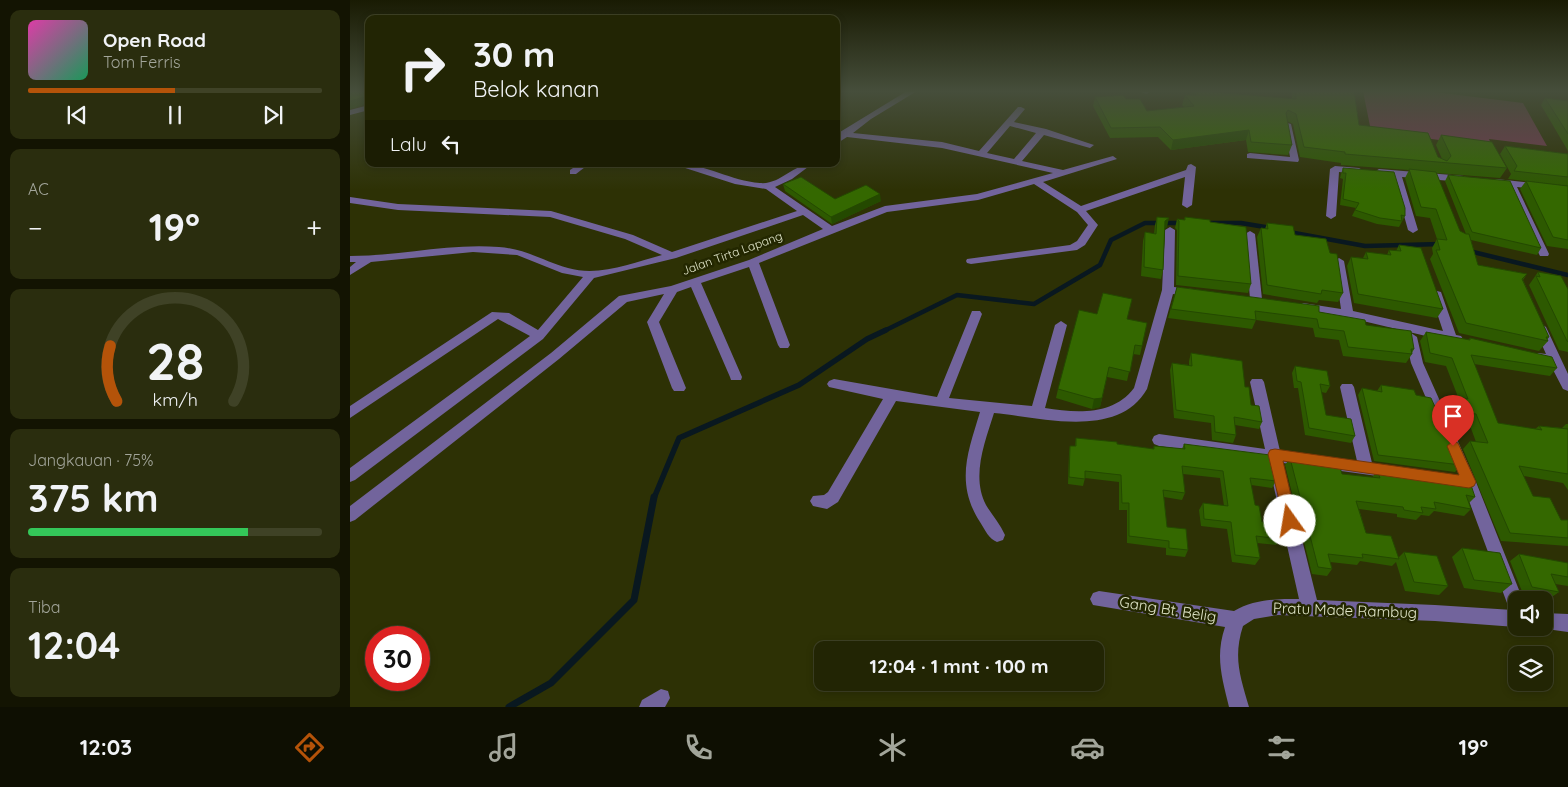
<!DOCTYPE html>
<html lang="id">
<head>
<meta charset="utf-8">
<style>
	body { margin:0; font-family:Quicksand,sans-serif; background:#2a2d0e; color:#f1f3f6; height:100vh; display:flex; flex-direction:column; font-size:19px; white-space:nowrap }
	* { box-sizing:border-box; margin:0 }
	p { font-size:16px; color:#a2a59a }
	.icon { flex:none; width:28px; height:28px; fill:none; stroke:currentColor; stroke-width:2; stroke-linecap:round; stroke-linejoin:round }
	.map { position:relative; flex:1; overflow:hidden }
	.drawer { display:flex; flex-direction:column; gap:10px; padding:10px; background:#131402; width:350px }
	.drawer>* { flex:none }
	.guide { position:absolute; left:15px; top:15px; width:475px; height:152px; border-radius:10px; box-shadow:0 2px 8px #0003,0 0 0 1px #3f4226; background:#222504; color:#f1f3f6; overflow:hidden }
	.buttons { position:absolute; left:1158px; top:591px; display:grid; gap:10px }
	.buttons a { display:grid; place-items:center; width:45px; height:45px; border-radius:10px; background:#222504; box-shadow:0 2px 8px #0003,0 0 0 1px #3f4226; font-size:25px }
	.speed { position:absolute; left:15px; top:626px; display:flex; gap:10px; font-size:25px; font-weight:700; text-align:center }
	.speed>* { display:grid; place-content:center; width:65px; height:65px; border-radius:50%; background:#222504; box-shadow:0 2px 8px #0003,0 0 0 1px #3f4226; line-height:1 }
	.speed .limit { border:8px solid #d22; background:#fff; color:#111 }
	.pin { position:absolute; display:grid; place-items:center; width:42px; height:42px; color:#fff; margin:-51px -21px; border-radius:50% 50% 50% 0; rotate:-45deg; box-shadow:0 0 5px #0007 }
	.pin .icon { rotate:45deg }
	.me { position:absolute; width:55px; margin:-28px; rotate:347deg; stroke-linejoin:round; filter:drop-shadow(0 0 4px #0008) }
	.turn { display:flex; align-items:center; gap:18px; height:105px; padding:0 25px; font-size:22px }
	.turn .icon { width:65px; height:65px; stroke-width:2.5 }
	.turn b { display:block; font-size:35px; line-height:42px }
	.then { display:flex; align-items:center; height:48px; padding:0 25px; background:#0003; gap:10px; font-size:19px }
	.big { font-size:38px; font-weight:800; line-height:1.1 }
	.drawer .widget { flex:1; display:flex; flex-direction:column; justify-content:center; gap:8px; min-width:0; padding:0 18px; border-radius:10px; background:#2a2d0e }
	.drawer .dial { align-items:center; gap:0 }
	.dial svg { height:130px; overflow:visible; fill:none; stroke:#3f4226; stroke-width:7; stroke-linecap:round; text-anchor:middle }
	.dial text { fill:#f1f3f6; stroke:none }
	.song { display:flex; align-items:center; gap:15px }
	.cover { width:60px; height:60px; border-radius:8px; background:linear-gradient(135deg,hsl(320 70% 55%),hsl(150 70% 35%)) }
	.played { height:5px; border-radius:2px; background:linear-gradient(90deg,#b45309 50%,#3f4226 50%) }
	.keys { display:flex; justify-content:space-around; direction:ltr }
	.heat { display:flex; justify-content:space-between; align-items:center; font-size:28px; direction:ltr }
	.charge { height:8px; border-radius:4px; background:linear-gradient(90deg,#34c759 75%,#3f4226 0) }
	.trip { position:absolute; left:464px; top:641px; width:290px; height:50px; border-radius:10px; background:#222504; box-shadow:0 2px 8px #0003,0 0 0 1px #3f4226; font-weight:800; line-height:50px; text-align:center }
	.dock { display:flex; height:80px; justify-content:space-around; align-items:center; background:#0e0f02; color:#a2a59a }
	.dock .icon { width:35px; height:35px }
	.dock .selected { color:#b45309 }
	.dock b { font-size:22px; color:#f1f3f6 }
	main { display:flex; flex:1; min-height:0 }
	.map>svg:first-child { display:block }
	.green { fill:#733952 }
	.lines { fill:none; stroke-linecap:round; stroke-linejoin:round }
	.stream-far2 { stroke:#091820; stroke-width:4.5 }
	.stream-far1 { stroke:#091820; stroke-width:5.5 }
	.stream { stroke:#091820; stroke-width:7 }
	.minor { fill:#72649c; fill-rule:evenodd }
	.wall { fill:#2d5900 }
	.shaded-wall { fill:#244900 }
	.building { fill:#346800; stroke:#244900 }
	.route { fill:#b45309; stroke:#753606 }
	.labels { text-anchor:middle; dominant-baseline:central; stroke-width:5; stroke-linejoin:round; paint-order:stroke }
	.street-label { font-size:12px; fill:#e0e5c8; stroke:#232700 }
	.near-street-label { font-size:15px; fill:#e0e5c8; stroke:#232700 }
</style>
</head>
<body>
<main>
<section class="drawer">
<div class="widget">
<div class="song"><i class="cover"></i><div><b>Open Road</b><p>Tom Ferris</p></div></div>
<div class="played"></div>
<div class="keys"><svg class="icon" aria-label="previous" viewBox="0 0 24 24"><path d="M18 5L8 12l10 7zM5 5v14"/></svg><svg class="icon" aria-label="pause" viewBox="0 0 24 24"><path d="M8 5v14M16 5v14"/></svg><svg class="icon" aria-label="next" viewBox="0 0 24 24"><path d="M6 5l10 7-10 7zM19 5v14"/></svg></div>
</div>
<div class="widget"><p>AC</p>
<div class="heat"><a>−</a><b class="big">19°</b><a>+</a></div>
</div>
<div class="widget dial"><svg viewBox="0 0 100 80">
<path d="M14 69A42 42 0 1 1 86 69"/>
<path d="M14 69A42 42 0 0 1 10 35" stroke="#b45309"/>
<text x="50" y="56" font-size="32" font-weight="700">28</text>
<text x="50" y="72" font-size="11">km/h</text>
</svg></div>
<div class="widget"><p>Jangkauan · 75%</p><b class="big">375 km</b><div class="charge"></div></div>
<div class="widget"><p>Tiba</p><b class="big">12:04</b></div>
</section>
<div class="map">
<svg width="1218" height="707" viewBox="0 0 1218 707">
	<rect width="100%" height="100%" fill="#2d3105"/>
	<!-- green -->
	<polygon class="green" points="1013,91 1077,91 1173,103 1197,146 1139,139 1142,147 1021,131"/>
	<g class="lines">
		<!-- stream-far2 -->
		<g class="stream-far2">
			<polyline points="860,223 891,223 921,228"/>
			<polyline points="939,232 1015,246 1091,244"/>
			<polyline points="1119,251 1218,275"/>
			<polyline points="534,331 607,295 684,304 750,265 761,240 795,223 831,223"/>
		</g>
		<!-- stream-far1 -->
		<polyline class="stream-far1" points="304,498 329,438 449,385 517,339 536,330"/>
		<!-- stream -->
		<polyline class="stream" points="159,707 201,683 284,600 304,497"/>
		<!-- minor -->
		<g class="minor">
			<path d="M557,91H567L521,119L503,133L592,142L629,151L668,107H671L675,109L664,122L696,129L744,145L740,148L694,135L672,161L713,170L763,156L767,159L693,182L731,206L836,170L838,165L841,164L846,167L842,205L837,208L832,205L835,177L736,211L748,225L735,245L727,250L621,264L617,263L616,261L617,259L720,245L727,241L738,225L727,212L684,184L628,200L537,212L409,263L440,345L438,348H430L428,345L399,267L351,283L392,377L391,380H381L380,377L341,287L327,292L309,322L336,388L334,391H324L322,388L297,322L314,294L277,302L209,359L5,520L0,522V506L201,353L269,296L321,286L399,260L473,229L453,215L326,258L244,278L193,339L5,480L0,482V468L180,336L148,319L0,418V406L142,312L159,313L188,330L233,277L212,273L167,255L123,252L21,262L0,275V267L6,262H0V256C50,256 99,243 149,247C176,249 193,261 218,268C249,277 282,263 312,255L275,239L200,217L48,210L0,203V197L48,204L201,211L283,235L322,252L447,211L416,189L385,184L329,166L328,164C356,164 381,181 410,183C430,185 443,164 462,164L442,179L425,187L482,226L535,206L627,194L703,173L592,148L497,137L486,144V137L490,132ZM660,126L686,133L664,159L637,153Z"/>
			<polygon points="789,91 799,91 800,92 796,94"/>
			<polygon points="19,105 19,110 0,115 0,110"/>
			<polygon points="934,122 941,124 949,160 948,162 897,158 897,154 900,153 940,157"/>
			<polygon points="229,164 239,164 226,174 220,174 220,170"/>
			<polygon points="985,166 1009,168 1014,171 1009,174 989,172 986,216 981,219 976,216 980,169"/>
			<polygon points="1029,169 1114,176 1119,179 1114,182 1052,177 1068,230 1063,233 1058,230 1043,176 1026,174 1024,172"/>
			<polygon points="1146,179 1218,187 1218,193 1167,187 1199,254 1198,256 1190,256 1189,254 1157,186 1143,184 1143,180"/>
			<path d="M820,227L825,230L824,287L842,289L848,293L842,297L823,294L797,389C768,440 690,417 644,413C635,442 621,476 636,505C642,515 650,524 655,535L653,540L647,542C639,539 635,530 630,522C605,483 618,452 630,412L546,401L488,502L477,509L463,506L460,501L463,496L474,495L478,492L533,399L479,387L477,384L479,381L484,379L587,397L622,311H630L632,314L599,398L682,406L705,325L711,321L717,325L695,408C726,413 763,416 784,388L812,290L815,230Z"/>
			<polygon points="900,231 905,234 912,299 906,303 900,299 895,234"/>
			<polygon points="989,258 994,261 1003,311 1093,331 1081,295 1087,291 1091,292 1106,335 1111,336 1113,339 1111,342 1101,342 1013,321 949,310 947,307 953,303 991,309 984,261"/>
			<polygon points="1190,323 1196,327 1218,374 1218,391 1213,389 1200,364 1184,360 1182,357 1188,353 1196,354 1184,327"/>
			<path d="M1061,333L1067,337L1073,363L1126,482L1173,600H1166V627L1085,621L928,615L904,619L893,626C883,657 890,676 899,707H879C872,678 865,656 875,627L743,605L740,599L743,593L749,591L884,611C905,599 926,599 949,599L918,461L809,446L804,444L802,440L804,436L809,434L915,449L900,382L902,379H912L914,382L930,451L1007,461L990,387L992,384H1002L1004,387L1022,463L1047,468L1049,472L1047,476L1042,478L933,463L967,600L1085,605L1163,610L1160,609L1157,603L1112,482L1061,363L1055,337Z"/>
			<polygon points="1194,613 1218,614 1218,632 1189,628 1194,628"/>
			<polygon points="311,689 318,691 320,698 315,707 289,707 292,700"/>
		</g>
	</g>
	<!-- wall -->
	<g class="wall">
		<polygon points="842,91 851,91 942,99 942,91 1004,91 1009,125 1092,159 1086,145 1091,135 1157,168 1150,178 1086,173 1110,231 1116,234 1095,181 1098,175 1191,248 1187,255 1121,240 1128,265 1177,274 1173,280 1199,337 1197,340 1198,341 1189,351 1109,333 1080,259 1083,254 1082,248 1087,239 1080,218 1066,216 1055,178 1059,170 991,165 991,163 950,157 943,124 937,121 942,145 938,155 898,152 896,140 821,150 808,137 760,138 743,106 745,97 776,99 797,111 834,107 832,105 835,95 841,95"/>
		<polygon points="1195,98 1218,101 1218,151 1191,105"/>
		<polygon points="1155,146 1218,154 1218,186 1158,179 1161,174 1150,154"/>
		<polygon points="993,168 1055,216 1049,227 1027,224 1002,216 1006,208 990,205 993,179 990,178 991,174"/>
		<polygon points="1176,181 1218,186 1218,249 1197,246 1170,189"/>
		<polygon points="433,184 485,199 531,201 482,224 435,191"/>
		<polygon points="807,217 817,227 815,228 813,270 811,279 791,276 793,241 795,232 804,234 805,225"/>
		<polygon points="835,217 860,222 901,284 898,293 826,285 827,230 825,228 827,219 834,220"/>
		<polygon points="917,223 945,235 980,253 993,293 988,302 969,300 967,303 913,294 907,237 911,228 915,229"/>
		<polygon points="1049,245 1093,309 1087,318 1004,303 997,266 1001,257 1013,258 1016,252 1037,255 1039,250 1046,251"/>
		<polygon points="1188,272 1218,289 1218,352 1209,350 1179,285"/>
		<polygon points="827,287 969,312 1016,325 1064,349 1062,353 1062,354 1056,363 993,356 989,340 965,337 963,328 906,320 902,329 818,318"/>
		<polygon points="747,314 777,319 792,346 790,355 783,354 777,381 757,377 750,407 742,409 706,398 708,389"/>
		<polygon points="1076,332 1118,340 1120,338 1207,368 1200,376 1124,364 1148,423 1185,429 1189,426 1212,428 1216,424 1218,424 1218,490 1213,483 1174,476 1183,496 1211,520 1218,520 1218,546 1151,541 1113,449 1120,441 1126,442 1119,423 1112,422 1106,406 1110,402 1096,366 1075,362 1070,341"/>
		<polygon points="841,353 895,387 901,405 912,422 909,429 885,425 886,435 883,443 862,440 861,423 824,418 820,370 822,363 839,365 839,361"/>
		<polygon points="945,366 980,386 976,393 971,392 976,415 1005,436 1001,443 955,435 948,388 944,388 942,373"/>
		<polygon points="1031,385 1066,395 1111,465 1105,472 1024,461 1008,395 1012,388 1027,391"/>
		<polygon points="726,438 803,449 804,446 832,449 834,444 926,481 922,488 901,485 905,505 912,522 930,539 926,545 907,543 910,558 905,565 882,562 877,529 851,526 849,510 853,503 874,506 870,478 833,474 835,493 832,500 814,497 817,527 838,550 835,557 816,555 816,548 777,543 777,510 769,510 769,482 735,478 733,486 718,484 719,453 720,446 725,446"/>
		<polygon points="940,458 992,474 1022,478 1027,470 1125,497 1119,503 1121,509 1114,516 1084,511 1079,516 1071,515 1066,520 1047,517 1047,514 1009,509 1016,533 1048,558 1054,552 1098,586 1089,595 1055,591 1046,562 1042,566 1010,561 1007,565 980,562 982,569 977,576 962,574 935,465"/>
		<polygon points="1112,548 1162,584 1151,593 1114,588 1102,557"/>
		<polygon points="1169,554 1218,563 1218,586 1205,584 1209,592 1199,599 1173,594 1160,561"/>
	</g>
	<!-- shaded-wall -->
	<g class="shaded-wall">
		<polygon points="14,97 19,103 0,109 0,101"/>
		<polygon points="899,130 896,140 821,150 823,140"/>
		<polygon points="530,194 531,201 482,224 481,217"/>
		<polygon points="819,218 817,227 813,230 815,221"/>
		<polygon points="759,367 750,407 742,409 744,399"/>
	</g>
	<!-- building -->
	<g class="building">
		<polygon points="0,91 19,91 19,105 17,103 14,97 0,101"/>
		<polygon points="843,91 851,91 946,99 946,91 1004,91 1009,125 1078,133 1088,157 1097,161 1101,156 1091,135 1142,142 1157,168 995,154 995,152 954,147 946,114 938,110 936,113 942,145 901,142 899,130 823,140 810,127 761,128 745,97 773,95 776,99 790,99 797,111 844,106 835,95 846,95"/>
		<polygon points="1195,98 1218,101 1218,134"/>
		<polygon points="1155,146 1218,154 1218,177 1164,171 1167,166"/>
		<polygon points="993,168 1044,172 1055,208 1055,216 1051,215 1052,221 1030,218 1005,210 1009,203 993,199 996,173 993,173"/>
		<polygon points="1059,169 1086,172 1110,231 1116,234 1119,234 1128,265 1177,274 1172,279 1199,337 1196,337 1198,341 1116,323 1086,250 1090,250 1087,239 1097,240 1086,209 1071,207"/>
		<polygon points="1098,175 1160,181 1191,248 1122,232"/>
		<polygon points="451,177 485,199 516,185 530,194 481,217 433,184"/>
		<polygon points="1176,181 1218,186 1218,240 1203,237"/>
		<polygon points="807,217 819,218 815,221 813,270 794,267 795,232 806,234"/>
		<polygon points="835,217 860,220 860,222 896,227 901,284 828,276 829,221 827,219 835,220"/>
		<polygon points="917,223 943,226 945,235 976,239 980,253 987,254 993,293 972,290 971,294 917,285 911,228 918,229"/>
		<polygon points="1049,245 1071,248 1093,309 1008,294 1001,257 1018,259 1016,252 1041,255 1039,250 1051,251"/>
		<polygon points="1188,272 1211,276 1218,289 1218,342 1217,341 1186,276 1190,277"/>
		<polygon points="827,287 969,306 969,312 1015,320 1016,325 1061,331 1064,349 1061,349 1062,354 998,347 994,331 969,328 967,319 905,311 906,320 821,309"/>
		<polygon points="753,293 782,299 777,319 797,323 792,346 785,345 780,372 759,367 752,398 744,399 708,389 729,310 747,314"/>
		<polygon points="1076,332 1120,340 1120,338 1202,357 1207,368 1121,355 1148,423 1192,430 1189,426 1218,429 1218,474 1169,466 1183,496 1200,498 1211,520 1218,520 1218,538 1160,533 1120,441 1138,443 1126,414 1119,413 1113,398 1118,399 1102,358 1080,353"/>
		<polygon points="841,353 892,361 895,387 899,387 901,405 909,406 912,422 884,417 886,435 865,432 864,416 826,410 822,363 842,366"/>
		<polygon points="945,366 977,371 980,386 970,384 976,415 1001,419 1005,436 959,428 951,382 947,381"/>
		<polygon points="1031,385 1064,390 1066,395 1081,398 1111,465 1028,455 1012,388 1032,392"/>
		<polygon points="726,438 767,442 767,444 804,449 804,446 835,449 834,444 920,455 926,481 900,478 905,505 909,506 912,522 927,523 930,539 906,536 910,558 885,555 881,522 854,519 853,503 878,506 873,471 832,466 835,493 813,490 817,527 836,529 838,550 819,548 819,541 779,536 779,503 772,503 771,475 735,471 735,479 719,477 720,446 726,446"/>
		<polygon points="940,458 989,464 992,474 1030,478 1027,470 1120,482 1125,497 1116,495 1121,509 1084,502 1086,509 1071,507 1073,513 1054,510 1053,507 1006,501 1016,533 1041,536 1049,559 1012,554 1013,558 978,554 982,569 968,567"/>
		<polygon points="1112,548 1150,553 1162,584 1124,580"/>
		<polygon points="1054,552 1087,556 1098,586 1064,582"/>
		<polygon points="1169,554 1218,563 1218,577 1201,574 1209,592 1182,587"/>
	</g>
	<!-- sky -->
	<linearGradient id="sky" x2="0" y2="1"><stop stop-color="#191b03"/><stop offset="0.48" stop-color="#464e3b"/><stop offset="1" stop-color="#464e3b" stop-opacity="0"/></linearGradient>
	<rect width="1218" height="190" fill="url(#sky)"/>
	<!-- route -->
	<polygon class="route" points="1103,441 1108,443 1126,482 1124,486 1119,488 933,461 947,521 945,525 940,527 935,525 918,454 920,450 925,449 1109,475 1097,446"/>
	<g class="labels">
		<!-- street labels -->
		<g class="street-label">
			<text transform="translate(382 253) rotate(-20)">Jalan Tirta Lapang</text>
		</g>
		<!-- near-street labels -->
		<g class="near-street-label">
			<text transform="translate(818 609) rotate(9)">Gang Bt. Belig</text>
			<text transform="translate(995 610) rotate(2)">Pratu Made Rambug</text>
		</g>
	</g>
</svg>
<div class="buttons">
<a><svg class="icon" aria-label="sound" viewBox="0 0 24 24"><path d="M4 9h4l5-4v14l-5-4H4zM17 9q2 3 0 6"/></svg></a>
<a><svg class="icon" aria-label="layers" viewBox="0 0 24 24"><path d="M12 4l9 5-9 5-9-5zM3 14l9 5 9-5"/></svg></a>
</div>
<div class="speed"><div class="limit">30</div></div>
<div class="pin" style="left:1103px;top:446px;background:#d93025"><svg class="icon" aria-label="arrive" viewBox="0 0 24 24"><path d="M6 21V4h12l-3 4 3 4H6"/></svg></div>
<svg class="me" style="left:940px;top:521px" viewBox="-20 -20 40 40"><circle r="19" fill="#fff"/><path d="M0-13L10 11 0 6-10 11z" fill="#b45309"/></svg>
<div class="trip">12:04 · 1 mnt · 100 m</div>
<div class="guide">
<div class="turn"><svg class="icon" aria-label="right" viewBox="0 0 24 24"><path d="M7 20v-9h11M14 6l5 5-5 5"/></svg><div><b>30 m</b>Belok kanan</div></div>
<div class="then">Lalu<svg class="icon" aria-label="left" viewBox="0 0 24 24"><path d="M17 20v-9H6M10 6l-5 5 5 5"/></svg></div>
</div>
</div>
</main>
<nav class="dock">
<b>12:03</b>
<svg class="icon selected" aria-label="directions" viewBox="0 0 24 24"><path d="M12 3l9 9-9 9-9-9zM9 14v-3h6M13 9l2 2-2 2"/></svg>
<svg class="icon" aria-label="music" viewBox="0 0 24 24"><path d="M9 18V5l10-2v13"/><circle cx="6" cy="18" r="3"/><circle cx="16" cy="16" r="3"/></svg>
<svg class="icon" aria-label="phone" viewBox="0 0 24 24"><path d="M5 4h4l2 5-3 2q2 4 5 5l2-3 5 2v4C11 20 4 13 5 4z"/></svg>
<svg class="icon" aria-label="climate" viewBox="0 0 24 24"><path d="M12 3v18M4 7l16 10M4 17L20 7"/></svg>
<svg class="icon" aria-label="car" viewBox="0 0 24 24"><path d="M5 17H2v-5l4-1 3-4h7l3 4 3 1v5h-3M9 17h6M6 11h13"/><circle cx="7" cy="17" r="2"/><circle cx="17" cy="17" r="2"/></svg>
<svg class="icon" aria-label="filters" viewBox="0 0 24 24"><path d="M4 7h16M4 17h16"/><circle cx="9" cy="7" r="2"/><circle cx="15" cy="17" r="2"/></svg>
<b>19°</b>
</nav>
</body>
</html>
